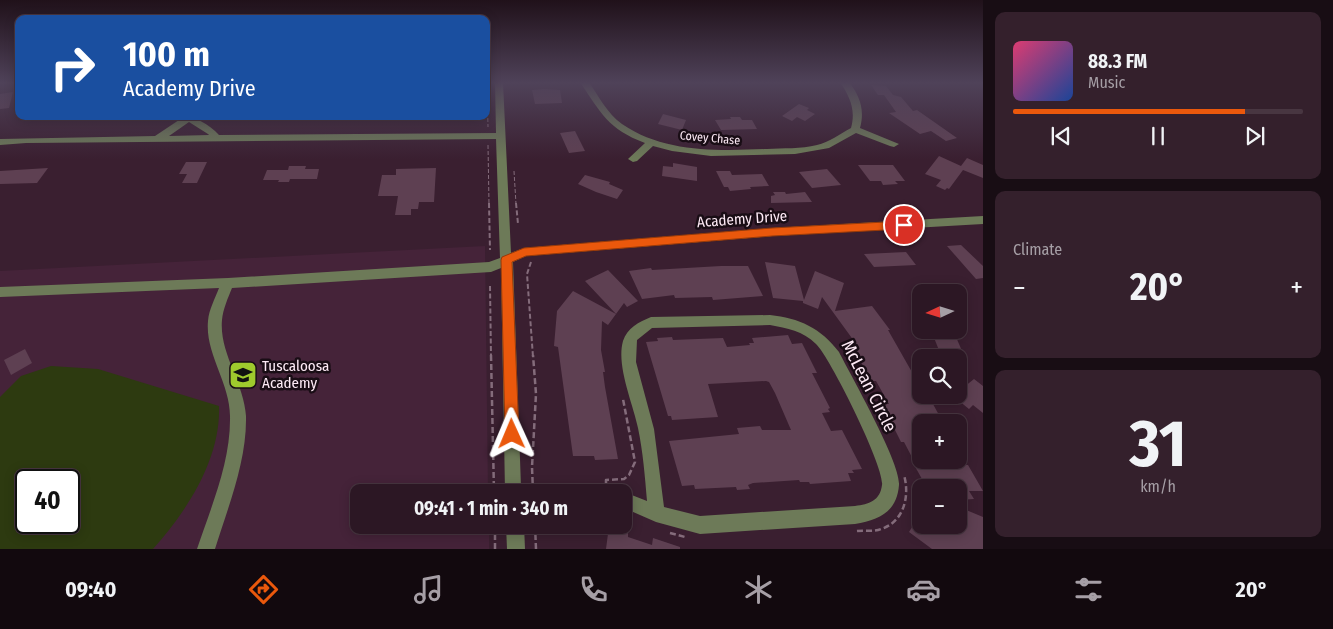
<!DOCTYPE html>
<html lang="en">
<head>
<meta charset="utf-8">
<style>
	body { margin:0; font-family:"Fira Sans Condensed",sans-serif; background:#34202c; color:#f1f3f6; height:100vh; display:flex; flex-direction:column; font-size:19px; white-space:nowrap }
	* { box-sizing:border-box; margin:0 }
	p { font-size:16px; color:#a69fa6 }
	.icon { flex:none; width:28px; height:28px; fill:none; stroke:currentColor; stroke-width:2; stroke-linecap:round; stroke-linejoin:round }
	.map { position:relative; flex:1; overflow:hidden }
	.panel { display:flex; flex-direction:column; gap:12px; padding:12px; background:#180d14; width:350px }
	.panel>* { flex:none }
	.hud { position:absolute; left:15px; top:15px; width:475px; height:105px; border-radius:10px; box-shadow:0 2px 12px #0003,0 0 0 1px #483641; background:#1a4fa0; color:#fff; overflow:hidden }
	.needle { width:32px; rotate:266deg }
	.fabs { position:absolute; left:912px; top:284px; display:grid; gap:10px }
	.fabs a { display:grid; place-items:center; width:55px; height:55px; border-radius:10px; background:#2c1724; box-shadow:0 2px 12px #0003,0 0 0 1px #483641; font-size:25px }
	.speed { position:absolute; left:15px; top:469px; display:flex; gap:10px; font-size:25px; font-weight:700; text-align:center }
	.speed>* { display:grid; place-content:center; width:65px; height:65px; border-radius:50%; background:#2c1724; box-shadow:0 2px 12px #0003,0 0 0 1px #483641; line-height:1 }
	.speed .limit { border:2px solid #111; border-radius:8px; background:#fff; color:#111 }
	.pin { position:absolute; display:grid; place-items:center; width:42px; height:42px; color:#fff; margin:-21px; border:2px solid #fff; border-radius:50%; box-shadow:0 1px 5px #0007 }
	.me { position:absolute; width:55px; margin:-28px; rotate:359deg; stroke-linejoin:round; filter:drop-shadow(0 0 4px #0008) }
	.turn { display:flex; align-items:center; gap:18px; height:105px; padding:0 25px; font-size:22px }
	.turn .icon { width:65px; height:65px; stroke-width:2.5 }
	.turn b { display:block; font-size:35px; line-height:42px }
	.big { font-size:38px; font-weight:700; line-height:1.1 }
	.panel .card { flex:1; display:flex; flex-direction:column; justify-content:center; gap:8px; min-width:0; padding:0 18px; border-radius:10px; background:#34202c }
	.panel .dial { align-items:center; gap:0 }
	.dial b { font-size:65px; line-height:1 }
	.song { display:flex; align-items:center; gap:15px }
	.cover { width:60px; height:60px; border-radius:8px; background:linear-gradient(135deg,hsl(340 70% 55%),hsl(220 70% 35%)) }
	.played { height:5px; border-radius:2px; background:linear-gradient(90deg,#ea580c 80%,#483641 80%) }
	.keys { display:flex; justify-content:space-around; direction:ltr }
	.heat { display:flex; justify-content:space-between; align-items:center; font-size:28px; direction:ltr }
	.trip { position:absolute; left:350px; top:484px; width:282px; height:50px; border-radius:10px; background:#2c1724; box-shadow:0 2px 12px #0003,0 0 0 1px #483641; font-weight:700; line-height:50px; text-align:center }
	.tabs { display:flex; height:80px; justify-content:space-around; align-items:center; background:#12090e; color:#a69fa6 }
	.tabs .icon { width:35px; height:35px }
	.tabs .on { color:#ea580c }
	.tabs b { font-size:22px; color:#f1f3f6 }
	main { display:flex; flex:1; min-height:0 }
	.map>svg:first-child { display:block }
	.built { fill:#452339; fill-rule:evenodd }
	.green { fill:#2d3a10; fill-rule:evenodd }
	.building { fill:#5e4052 }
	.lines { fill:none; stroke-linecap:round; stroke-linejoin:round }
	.path-far2 { stroke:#846c7b; stroke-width:1; stroke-dasharray:4 2; stroke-linecap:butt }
	.path-far1 { stroke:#846c7b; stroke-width:2; stroke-dasharray:5 2.5; stroke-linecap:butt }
	.path { stroke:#846c7b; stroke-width:2.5; stroke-dasharray:6 3; stroke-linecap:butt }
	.minor { fill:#6d7a58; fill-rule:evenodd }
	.route { fill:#ea580c; stroke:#983908 }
	.labels { text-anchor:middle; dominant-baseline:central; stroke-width:5; stroke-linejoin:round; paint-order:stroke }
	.far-street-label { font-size:12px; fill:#fdeaf5; stroke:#190d15 }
	.street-label { font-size:15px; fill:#fdeaf5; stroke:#190d15 }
	.poi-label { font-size:15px; fill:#fdeaf5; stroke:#190d15; text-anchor:start }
	.near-street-label { font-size:18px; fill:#fdeaf5; stroke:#190d15 }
</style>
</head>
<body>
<main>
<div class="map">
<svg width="983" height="549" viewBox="0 0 983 549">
	<rect width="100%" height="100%" fill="#3a1f30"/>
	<!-- built -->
	<path class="built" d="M485,246L488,492H359V525H489V549H0V271ZM26,480H69V522H26Z"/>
	<!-- green -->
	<path class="green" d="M51,366L98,369L219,406C221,459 187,511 153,549H0V397L21,376ZM26,480H69V522H26Z"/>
	<!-- building -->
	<g class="building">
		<polygon points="871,85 886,86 893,95 901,97 913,111 917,110 957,138 946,141 931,131 920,134 889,113 896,112 884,95 878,95"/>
		<polygon points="544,89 560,90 562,103 535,104 532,90"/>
		<polygon points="13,92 9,108 0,109 0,94"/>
		<polygon points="799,104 809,108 807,110 815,114 805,121 797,117 792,121 782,116"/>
		<polygon points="663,114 686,120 682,130 658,124"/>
		<polygon points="730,117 740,117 742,120 752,120 757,129 721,130 715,120 731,119"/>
		<polygon points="575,131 585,151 569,153 560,133"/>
		<polygon points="939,156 961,166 967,158 983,165 983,178 963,170 949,189 947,188 945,190 936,186 941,180 925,174"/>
		<polygon points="186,162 207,162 197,183 182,183 187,174 179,174"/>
		<polygon points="673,163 697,167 697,181 662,176 663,166 673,167"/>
		<polygon points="858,165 893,165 905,181 895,181 898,184 883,185 881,181 870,181"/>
		<polygon points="289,166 306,166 305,169 319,169 317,179 290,179 289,182 278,182 279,180 263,180 267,170 288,170"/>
		<polygon points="48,168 37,183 0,184 0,171"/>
		<polygon points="436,168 434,202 419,202 418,209 411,209 411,215 395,215 398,196 378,196 382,175 396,175 396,169"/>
		<polygon points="827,169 841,185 812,188 799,172"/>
		<polygon points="716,171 730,171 732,175 762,174 769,186 750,187 751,189 730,191 728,187 724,187"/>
		<polygon points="585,175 610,182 609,184 623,190 617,199 596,192 578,184"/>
		<polygon points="773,192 785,192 786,194 805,192 812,202 771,203 771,196 775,195"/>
		<polygon points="961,245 983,266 983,278 976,279 947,246"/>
		<polygon points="906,252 916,265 874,267 864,254"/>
		<polygon points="765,262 795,266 804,300 815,271 844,283 835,311 872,306 890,330 888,330 921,388 921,395 928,395 939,415 935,415 937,418 921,418 921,463 960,462 961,465 968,465 983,491 969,491 974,499 959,500 959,488 940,487 936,479 922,479 913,463 915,463 904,442 901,442 882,404 889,404 876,381 871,381 855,351 857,351 851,341 854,341 822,297 818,309 803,303 803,301 773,298"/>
		<polygon points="721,266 748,266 763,296 713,300 712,297 675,298 674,295 642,299 629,271 651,268 652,270"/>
		<polygon points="608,270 638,301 627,307 624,303 616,314 585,281"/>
		<polygon points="573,291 616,314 608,325 602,321 601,350 605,372 603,372 605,387 618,459 595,460 594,456 573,456 558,347 554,346 557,311"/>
		<polygon points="931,330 953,330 965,358 942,358"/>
		<polygon points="788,335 792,344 802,343 817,373 812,373 830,408 828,409 830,412 822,413 831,431 842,430 862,469 852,470 854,473 848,473 851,481 810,484 809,482 800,482 799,480 753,483 748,485 750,489 737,490 736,487 695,489 694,485 682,486 669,441 739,434 737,428 760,426 762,430 791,430 775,393 769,382 766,381 708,384 718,417 672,420 671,416 668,416 646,342 658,341 657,338 672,337 673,340 723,338 727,347 750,345 749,343 754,343 752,338"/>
		<polygon points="25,349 32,363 11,375 4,360"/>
		<polygon points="974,379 983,386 983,413 973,405 969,409 953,396 959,395 959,391"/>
		<polygon points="959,507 983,517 983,549 932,549 909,532 917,519 921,522 921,525 959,525"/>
		<polygon points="609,526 628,532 628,537 652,545 653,538 680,547 680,549 606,549"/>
	</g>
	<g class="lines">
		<!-- path-far2 -->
		<g class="path-far2">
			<polyline points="487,82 488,127"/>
			<polyline points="488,145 489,204"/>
			<polyline points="514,171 516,204"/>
		</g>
		<!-- path-far1 -->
		<g class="path-far1">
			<polyline points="489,203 490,250"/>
			<polyline points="516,203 518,224"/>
			<polyline points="531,262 527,274 533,357"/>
			<polyline points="490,286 491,357"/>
		</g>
		<!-- path -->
		<g class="path">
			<polyline points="491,355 494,492"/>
			<polyline points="533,492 532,467 536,394 533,355"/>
			<polyline points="606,492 606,480 624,479 629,475 635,462 623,399"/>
			<polyline points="495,525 495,549"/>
			<polyline points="535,525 536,549"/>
			<path d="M857,531C865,530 874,532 881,529C904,522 910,496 904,475"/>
			<polyline points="670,533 685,537"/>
		</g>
		<!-- minor -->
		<g class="minor">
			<path d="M495,82H503L511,253L524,248L773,228L983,216V224L773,236L526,256L513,262L521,487L523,492H505L501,268L491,272L232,288C228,298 223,309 222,320C219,353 244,383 246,416C247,461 228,507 215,549H197C211,507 231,462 230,416C230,383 205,354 208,321C209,309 215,299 219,288L0,297V287L228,278L489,262L500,258L496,139L26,143L0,145V139L155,136L182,118L180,116C195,116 209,124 219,135L496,133ZM189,122L208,134L209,135L169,136Z"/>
			<path d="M580,82H589C599,97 607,113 622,124C664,153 718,151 767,149C783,148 801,149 817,145C829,142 840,134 851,128C856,110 850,97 840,82H849C860,96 865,110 860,128L899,144L894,147L890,146L856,133L829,148L795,154L711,156L672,151L653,146L637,161L633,162L628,159L645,143C608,129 601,113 580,82Z"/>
			<path d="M770,315C799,318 821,328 839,352C851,376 901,463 899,485C897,512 879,520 855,524L700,534L656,522L624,508V492H622H624L647,501C645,477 643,452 638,428C633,403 616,366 623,341C627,328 639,322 651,317ZM770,325C787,328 803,331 816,344C830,357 885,468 882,485C880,501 869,504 855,506L700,516L664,507L654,429L636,362L637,340L652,328Z"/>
			<polygon points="578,484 590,486 592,492 570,492 572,486"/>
			<polygon points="506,525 524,525 525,549 507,549"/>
		</g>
	</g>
	<!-- sky -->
	<linearGradient id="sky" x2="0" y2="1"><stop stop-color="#20111a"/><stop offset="0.52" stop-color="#4f4259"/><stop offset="1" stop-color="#4f4259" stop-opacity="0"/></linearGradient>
	<rect width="983" height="159" fill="url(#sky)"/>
	<!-- route -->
	<polygon class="route" points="904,221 909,225 904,229 772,236 526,256 512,262 519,434 517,439 512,441 507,439 505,434 501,260 502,257 524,248 772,228"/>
	<!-- icons -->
	<defs>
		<symbol id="school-square" viewBox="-11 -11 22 22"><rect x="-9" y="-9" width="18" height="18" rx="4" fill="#9fca2d" stroke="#190d15"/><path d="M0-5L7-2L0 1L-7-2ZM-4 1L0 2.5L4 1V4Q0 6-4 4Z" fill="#111"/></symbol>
	</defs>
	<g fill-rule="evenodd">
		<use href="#school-square" x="227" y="359" width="32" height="32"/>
	</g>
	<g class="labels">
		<!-- far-street labels -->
		<g class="far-street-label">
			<text transform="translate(710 138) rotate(5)">Covey Chase</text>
		</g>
		<!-- street labels -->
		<g class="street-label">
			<text transform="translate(742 219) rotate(-4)">Academy Drive</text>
		</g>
		<!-- poi labels -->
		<g class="poi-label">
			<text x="262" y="366">Tuscaloosa<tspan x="262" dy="17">Academy</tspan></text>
		</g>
		<!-- near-street labels -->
		<g class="near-street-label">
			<text transform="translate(869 386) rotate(63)">McLean Circle</text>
		</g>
	</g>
</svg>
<div class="fabs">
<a><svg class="needle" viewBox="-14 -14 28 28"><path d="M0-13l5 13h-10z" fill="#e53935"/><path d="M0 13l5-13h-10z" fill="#a69fa6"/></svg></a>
<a><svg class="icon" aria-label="search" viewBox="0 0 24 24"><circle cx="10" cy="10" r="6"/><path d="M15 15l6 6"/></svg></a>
<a>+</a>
<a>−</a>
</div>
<div class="speed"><div class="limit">40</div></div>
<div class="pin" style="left:904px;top:225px;background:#d93025"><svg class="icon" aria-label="arrive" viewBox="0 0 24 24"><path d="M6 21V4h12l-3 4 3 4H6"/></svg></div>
<svg class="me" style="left:512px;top:434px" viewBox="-20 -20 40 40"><path d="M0-17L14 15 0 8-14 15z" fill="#ea580c" stroke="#fff" stroke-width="4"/></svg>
<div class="trip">09:41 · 1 min · 340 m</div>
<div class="hud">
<div class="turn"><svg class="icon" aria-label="right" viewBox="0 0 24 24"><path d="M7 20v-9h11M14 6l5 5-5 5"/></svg><div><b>100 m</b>Academy Drive</div></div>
</div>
</div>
<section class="panel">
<div class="card">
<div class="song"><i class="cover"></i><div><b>88.3 FM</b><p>Music</p></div></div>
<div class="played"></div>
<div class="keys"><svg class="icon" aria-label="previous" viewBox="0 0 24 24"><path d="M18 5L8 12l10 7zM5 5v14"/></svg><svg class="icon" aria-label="pause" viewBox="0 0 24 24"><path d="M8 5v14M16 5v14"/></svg><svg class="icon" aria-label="next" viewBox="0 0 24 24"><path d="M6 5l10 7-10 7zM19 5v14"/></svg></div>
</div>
<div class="card"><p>Climate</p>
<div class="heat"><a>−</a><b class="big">20°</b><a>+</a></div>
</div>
<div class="card dial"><b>31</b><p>km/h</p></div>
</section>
</main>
<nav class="tabs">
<b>09:40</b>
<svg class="icon on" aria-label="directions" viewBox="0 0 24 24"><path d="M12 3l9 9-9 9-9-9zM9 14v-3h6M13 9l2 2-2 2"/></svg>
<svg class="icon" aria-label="music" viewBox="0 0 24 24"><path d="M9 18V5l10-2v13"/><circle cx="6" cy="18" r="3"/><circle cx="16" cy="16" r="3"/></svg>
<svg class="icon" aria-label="phone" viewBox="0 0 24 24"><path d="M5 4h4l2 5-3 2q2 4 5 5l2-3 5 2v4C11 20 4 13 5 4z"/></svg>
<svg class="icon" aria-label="climate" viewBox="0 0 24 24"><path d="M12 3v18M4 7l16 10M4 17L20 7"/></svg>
<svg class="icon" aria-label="car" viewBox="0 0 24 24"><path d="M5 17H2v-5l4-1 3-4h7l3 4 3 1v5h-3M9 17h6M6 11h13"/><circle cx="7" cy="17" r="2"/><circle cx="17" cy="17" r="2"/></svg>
<svg class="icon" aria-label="filters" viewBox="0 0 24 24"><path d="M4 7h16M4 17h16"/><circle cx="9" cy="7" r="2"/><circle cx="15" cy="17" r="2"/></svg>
<b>20°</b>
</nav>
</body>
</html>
